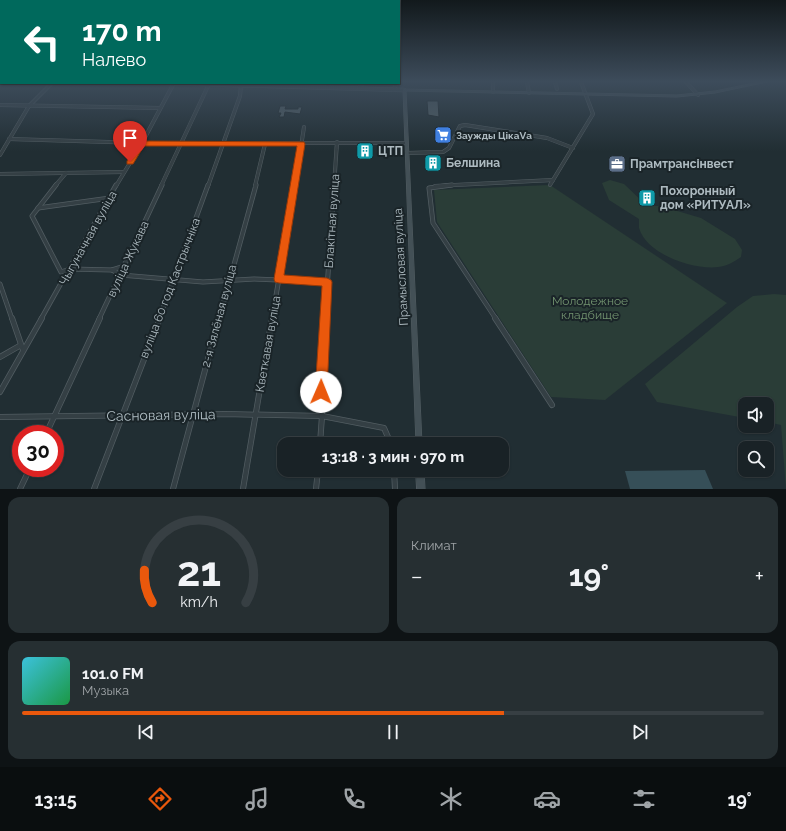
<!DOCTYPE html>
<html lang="ru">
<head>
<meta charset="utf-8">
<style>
	body { margin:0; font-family:Raleway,sans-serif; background:#262f32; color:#f1f3f6; height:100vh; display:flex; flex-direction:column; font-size:15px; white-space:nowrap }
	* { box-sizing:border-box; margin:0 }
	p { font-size:13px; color:#9fa4a7 }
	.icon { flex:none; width:22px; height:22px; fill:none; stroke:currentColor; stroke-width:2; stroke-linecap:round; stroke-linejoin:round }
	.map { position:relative; height:489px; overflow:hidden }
	.side { display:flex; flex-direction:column; gap:8px; padding:8px; background:#0e1315; flex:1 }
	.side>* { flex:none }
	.hud { position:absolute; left:0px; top:0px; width:400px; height:84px; box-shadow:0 1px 3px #0004,0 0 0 1px #373f43; background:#00695c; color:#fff; overflow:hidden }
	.controls { position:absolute; left:738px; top:397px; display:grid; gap:8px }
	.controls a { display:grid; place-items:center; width:36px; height:36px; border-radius:8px; background:#192226; box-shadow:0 1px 3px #0004,0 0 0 1px #373f43; font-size:20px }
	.speed { position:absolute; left:12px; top:425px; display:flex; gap:8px; font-size:20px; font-weight:700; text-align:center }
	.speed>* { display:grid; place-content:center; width:52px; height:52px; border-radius:50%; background:#192226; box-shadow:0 1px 3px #0004,0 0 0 1px #373f43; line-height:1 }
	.speed .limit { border:6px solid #d22; background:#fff; color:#111 }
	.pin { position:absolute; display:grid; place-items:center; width:34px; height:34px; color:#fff; margin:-41px -17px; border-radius:50% 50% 50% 0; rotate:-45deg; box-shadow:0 0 4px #0007 }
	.pin .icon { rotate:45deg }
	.me { position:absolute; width:44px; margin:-22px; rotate:1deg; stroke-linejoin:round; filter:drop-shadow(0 0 3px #0008) }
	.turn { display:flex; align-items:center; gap:14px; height:84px; padding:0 16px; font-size:18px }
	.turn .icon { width:52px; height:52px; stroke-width:2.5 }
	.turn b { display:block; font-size:28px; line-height:34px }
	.big { font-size:30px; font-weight:700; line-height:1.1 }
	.side .card { flex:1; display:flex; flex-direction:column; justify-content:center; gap:6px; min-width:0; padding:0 14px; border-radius:12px; background:#262f32 }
	.side .dial { align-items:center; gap:0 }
	.dial svg { height:104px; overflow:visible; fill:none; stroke:#373f43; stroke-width:7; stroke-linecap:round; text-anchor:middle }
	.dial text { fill:#f1f3f6; stroke:none }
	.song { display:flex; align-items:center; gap:12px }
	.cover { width:48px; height:48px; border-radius:6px; background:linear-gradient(135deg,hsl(190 70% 55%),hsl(140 70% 35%)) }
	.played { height:4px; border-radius:2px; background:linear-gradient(90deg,#ea580c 65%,#373f43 65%) }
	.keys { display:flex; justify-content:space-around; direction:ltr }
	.heat { display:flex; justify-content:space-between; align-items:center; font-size:22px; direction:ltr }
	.side .tiles { flex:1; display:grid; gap:8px; grid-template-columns:1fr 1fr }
	.card:last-child { grid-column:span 2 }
	.trip { position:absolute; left:277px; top:437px; width:232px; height:40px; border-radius:12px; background:#192226; box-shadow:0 1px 3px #0004,0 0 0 1px #373f43; font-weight:700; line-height:40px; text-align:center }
	.tab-bar { display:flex; height:64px; justify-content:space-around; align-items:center; background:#0a0e0f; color:#9fa4a7 }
	.tab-bar .icon { width:28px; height:28px }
	.tab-bar .on { color:#ea580c }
	.tab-bar b { font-size:18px; color:#f1f3f6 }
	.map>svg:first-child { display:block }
	.green { fill:#2a3d37 }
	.water { fill:#364f58 }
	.building { fill:#4f5d63; stroke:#1c262a }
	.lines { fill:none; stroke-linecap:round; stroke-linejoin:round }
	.minor-far2-casing { stroke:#525d62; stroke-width:4 }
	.minor-far1-casing { stroke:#525d62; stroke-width:5 }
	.minor-casing { stroke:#525d62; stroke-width:6 }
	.tertiary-casing { stroke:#525d62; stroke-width:4.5 }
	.secondary-casing { stroke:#525d62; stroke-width:1 }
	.minor-far2 { stroke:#343f44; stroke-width:3 }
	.minor-far1 { stroke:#343f44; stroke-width:3.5 }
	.minor { stroke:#343f44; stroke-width:4.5 }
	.tertiary { stroke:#343f44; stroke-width:3.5 }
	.secondary { fill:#435056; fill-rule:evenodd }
	.route { fill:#ea580c; stroke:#983908 }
	.labels { text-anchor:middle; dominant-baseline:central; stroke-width:4; stroke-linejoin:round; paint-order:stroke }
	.far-poi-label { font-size:10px; font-weight:bold; fill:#aebbc1; stroke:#1a2428; text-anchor:start }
	.poi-label { font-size:12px; font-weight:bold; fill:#aebbc1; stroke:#1a2428; text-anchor:start }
	.street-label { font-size:12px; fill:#aebbc1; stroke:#1a2428 }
	.park-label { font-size:12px; fill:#739470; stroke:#1a2428 }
	.near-street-label { font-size:14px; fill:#aebbc1; stroke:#1a2428 }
</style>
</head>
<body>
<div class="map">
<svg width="786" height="489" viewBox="0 0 786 489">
	<rect width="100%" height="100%" fill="#212e33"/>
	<!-- green -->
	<g class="green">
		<path d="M610,180L624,184L647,206H667L674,210L701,218L735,239L742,250L741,257C734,262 727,266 718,267C694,270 647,255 639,228C639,226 639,222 639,219L609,200L602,183Z"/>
		<polygon points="550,185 727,303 605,400 551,397 437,222 434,190"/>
		<polygon points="774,294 786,295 786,489 781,425 767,422 767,404 745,404 745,418 657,402 645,384 737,307 753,296"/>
	</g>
	<!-- water -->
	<polygon class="water" points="705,470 713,489 630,489 625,471"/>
	<!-- building -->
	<g class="building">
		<polygon points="427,101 438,101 439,117 428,115"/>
		<polygon points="280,106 286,106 285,109 298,109 298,107 302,107 300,114 285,112 284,117 279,117 281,113 278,113"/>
	</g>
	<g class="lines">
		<defs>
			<g id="minor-far2">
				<polyline points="493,82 493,92"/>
				<polyline points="527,82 529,93"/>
				<polyline points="555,82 557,89"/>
				<polyline points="686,82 698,95"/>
				<polyline points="326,88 330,83"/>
				<polyline points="359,88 363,83"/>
				<polyline points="393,90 397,83"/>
				<polyline points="0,105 160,108"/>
				<polyline points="9,139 142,143 406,143"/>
				<polyline points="407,153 443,152 449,148 460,126 465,125 547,138 573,148"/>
				<polyline points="0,155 29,106 52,83"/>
				<polyline points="0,174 124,172"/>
				<polyline points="550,185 593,114 581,82"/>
				<polyline points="55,186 66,173"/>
				<polyline points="116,186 142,143 174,83"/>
				<polyline points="161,186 209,84"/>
				<polyline points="208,186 240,96 241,85"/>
				<polyline points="255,186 265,144"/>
				<polyline points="295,186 304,127"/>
				<polyline points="334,186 337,142"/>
				<polyline points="435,186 553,180"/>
			</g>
			<g id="minor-far1">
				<polyline points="56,185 32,216 61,272 70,269 112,270 121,275 203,282 254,279 327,282"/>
				<polyline points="452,185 429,188 433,223 496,319"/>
				<polyline points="38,208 110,198"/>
				<polyline points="112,270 125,266"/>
				<polyline points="0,284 12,319"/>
				<polyline points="41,319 116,185"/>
				<polyline points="99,319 162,185"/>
				<polyline points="159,319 208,185"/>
				<polyline points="219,319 256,185"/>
				<polyline points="272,319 295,185"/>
				<polyline points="325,319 334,185"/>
			</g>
			<g id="minor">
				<polyline points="12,318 23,350"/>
				<polyline points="495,318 552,405"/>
				<polyline points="0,357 21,345"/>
				<polyline points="0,392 42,318"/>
				<polyline points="0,417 225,414 322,416 384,428 391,444"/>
				<polyline points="46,434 100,318"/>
				<polyline points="320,444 322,416 321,381 325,318"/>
				<polyline points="394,470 395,489"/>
				<polyline points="20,489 30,468"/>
				<polyline points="94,489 160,318"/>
				<polyline points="173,489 219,318"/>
				<polyline points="243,489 272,318"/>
				<polyline points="316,489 318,470"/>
			</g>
			<polyline id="tertiary" points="166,83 404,90"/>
			<g id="secondary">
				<polygon points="759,82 767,82 715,93 677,97 406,91 422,444 416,444 403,89 677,95 715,91"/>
				<polygon points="416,470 424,470 425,489 417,489"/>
			</g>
		</defs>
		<!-- minor-far2 casing -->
		<use href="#minor-far2" class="minor-far2-casing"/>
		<!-- minor-far1 casing -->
		<use href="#minor-far1" class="minor-far1-casing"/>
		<!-- minor casing -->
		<use href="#minor" class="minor-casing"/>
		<!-- tertiary casing -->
		<use href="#tertiary" class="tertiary-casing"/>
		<!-- secondary casing -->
		<use href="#secondary" class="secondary-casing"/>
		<!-- minor-far2 -->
		<use href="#minor-far2" class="minor-far2"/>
		<!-- minor-far1 -->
		<use href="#minor-far1" class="minor-far1"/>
		<!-- minor -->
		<use href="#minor" class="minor"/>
		<!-- tertiary -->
		<use href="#tertiary" class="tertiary"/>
		<!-- secondary -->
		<use href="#secondary" class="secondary"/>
	</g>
	<!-- sky -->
	<linearGradient id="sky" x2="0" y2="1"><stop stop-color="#12191c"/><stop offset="0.54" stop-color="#3d4c5b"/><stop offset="1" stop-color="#3d4c5b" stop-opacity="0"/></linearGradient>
	<rect width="786" height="151" fill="url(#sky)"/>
	<!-- route -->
	<polygon class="route" points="142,141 304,142 305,144 284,275 327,278 331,280 332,282 327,392 325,397 321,398 317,397 315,392 322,286 279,283 275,282 274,279 297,146 144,146 133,164 127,164 127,161 139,142"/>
	<!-- icons -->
	<defs>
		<symbol id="supermarket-square" viewBox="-11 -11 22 22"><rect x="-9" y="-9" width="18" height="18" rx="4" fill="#3f7fe0" stroke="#1a2428"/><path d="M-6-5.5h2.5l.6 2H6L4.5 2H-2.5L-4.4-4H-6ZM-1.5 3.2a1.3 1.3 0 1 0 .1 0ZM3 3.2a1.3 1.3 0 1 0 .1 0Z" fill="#fff"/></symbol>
		<symbol id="building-square" viewBox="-11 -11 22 22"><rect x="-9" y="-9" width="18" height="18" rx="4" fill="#0f9aa8" stroke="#1a2428"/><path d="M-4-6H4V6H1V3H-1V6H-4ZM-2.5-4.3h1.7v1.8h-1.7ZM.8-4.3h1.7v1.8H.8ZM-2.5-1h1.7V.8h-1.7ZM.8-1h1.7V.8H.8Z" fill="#fff"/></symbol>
		<symbol id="office-square" viewBox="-11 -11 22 22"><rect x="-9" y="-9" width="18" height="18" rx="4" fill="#5c6f8a" stroke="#1a2428"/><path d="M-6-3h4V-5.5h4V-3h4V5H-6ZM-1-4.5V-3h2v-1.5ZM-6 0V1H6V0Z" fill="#fff"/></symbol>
	</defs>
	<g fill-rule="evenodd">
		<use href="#supermarket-square" x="433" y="125" width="20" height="20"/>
		<use href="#building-square" x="355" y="141" width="20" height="20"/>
		<use href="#building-square" x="423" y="153" width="20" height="20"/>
		<use href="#office-square" x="607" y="154" width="20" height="20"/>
		<use href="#building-square" x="637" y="188" width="20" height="20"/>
	</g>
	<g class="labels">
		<!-- far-poi labels -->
		<g class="far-poi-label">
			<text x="456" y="135">Заужды ЦікаVа</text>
		</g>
		<!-- poi labels -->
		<g class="poi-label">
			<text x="378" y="151">ЦТП</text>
			<text x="446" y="163">Белшина</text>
			<text x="630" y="164">Прамтрансінвест</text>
			<text x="660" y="191">Похоронный<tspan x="660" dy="14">дом «РИТУАЛ»</tspan></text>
		</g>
		<!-- street labels -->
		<g class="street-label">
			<text transform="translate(332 221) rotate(-86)">Блакітная вуліца</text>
			<text transform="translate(88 238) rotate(-61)">Чыгуначная вуліца</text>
			<text transform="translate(128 259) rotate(-65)">вуліца Жукава</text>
			<text transform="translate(401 267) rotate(-93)">Прамысловая вуліца</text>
			<text transform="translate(170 288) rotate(-69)">вуліца 60 год Кастрычніка</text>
			<text transform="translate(219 316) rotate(-75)">2-я Зялёная вуліца</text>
			<text transform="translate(268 344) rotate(-80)">Кветкавая вуліца</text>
		</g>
		<!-- park labels -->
		<g class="park-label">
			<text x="590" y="301">Молодежное<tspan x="590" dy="14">кладбище</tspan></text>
		</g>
		<!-- near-street labels -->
		<g class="near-street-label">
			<text transform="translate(161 415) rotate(-1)">Сасновая вуліца</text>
		</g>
	</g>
</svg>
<div class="controls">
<a><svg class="icon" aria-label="sound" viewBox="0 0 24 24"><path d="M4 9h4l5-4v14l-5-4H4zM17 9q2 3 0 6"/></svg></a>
<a><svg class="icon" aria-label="search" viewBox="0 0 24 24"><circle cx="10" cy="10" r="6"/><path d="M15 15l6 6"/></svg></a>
</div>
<div class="speed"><div class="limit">30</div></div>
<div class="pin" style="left:130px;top:162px;background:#d93025"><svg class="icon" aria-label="arrive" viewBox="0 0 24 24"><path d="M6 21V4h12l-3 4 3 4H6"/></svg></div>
<svg class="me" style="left:321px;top:392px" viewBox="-20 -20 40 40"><circle r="19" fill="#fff"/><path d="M0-13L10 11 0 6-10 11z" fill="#ea580c"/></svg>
<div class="trip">13:18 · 3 мин · 970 m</div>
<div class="hud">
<div class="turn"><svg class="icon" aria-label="left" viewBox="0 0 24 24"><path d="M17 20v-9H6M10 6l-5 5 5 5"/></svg><div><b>170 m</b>Налево</div></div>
</div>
</div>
<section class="side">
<div class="tiles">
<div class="card dial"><svg viewBox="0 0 100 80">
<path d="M14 69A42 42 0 1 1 86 69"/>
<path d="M14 69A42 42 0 0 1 8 44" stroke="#ea580c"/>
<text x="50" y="56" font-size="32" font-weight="700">21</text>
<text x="50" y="72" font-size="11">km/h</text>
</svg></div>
<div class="card"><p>Климат</p>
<div class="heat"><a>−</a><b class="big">19°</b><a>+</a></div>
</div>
<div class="card">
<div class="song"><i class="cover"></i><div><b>101.0 FM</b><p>Музыка</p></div></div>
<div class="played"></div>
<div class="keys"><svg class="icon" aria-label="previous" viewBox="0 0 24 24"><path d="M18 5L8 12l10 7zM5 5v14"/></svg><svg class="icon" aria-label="pause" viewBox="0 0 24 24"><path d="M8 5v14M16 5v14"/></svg><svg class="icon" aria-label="next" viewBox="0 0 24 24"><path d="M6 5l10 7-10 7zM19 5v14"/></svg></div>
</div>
</div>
</section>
<nav class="tab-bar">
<b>13:15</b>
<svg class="icon on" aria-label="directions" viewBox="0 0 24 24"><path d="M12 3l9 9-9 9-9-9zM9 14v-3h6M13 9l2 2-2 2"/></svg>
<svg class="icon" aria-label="music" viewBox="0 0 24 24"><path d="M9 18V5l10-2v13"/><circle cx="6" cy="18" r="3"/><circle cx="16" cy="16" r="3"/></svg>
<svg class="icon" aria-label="phone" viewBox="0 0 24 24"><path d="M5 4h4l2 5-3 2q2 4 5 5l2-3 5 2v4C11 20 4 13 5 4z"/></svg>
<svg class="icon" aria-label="climate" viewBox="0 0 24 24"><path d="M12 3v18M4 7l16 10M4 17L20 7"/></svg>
<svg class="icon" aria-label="car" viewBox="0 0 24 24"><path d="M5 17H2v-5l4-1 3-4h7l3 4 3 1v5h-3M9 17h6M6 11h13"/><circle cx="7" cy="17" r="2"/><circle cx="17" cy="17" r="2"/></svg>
<svg class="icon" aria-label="filters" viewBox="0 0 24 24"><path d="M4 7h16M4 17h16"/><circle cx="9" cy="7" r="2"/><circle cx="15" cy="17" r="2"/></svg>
<b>19°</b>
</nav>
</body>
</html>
